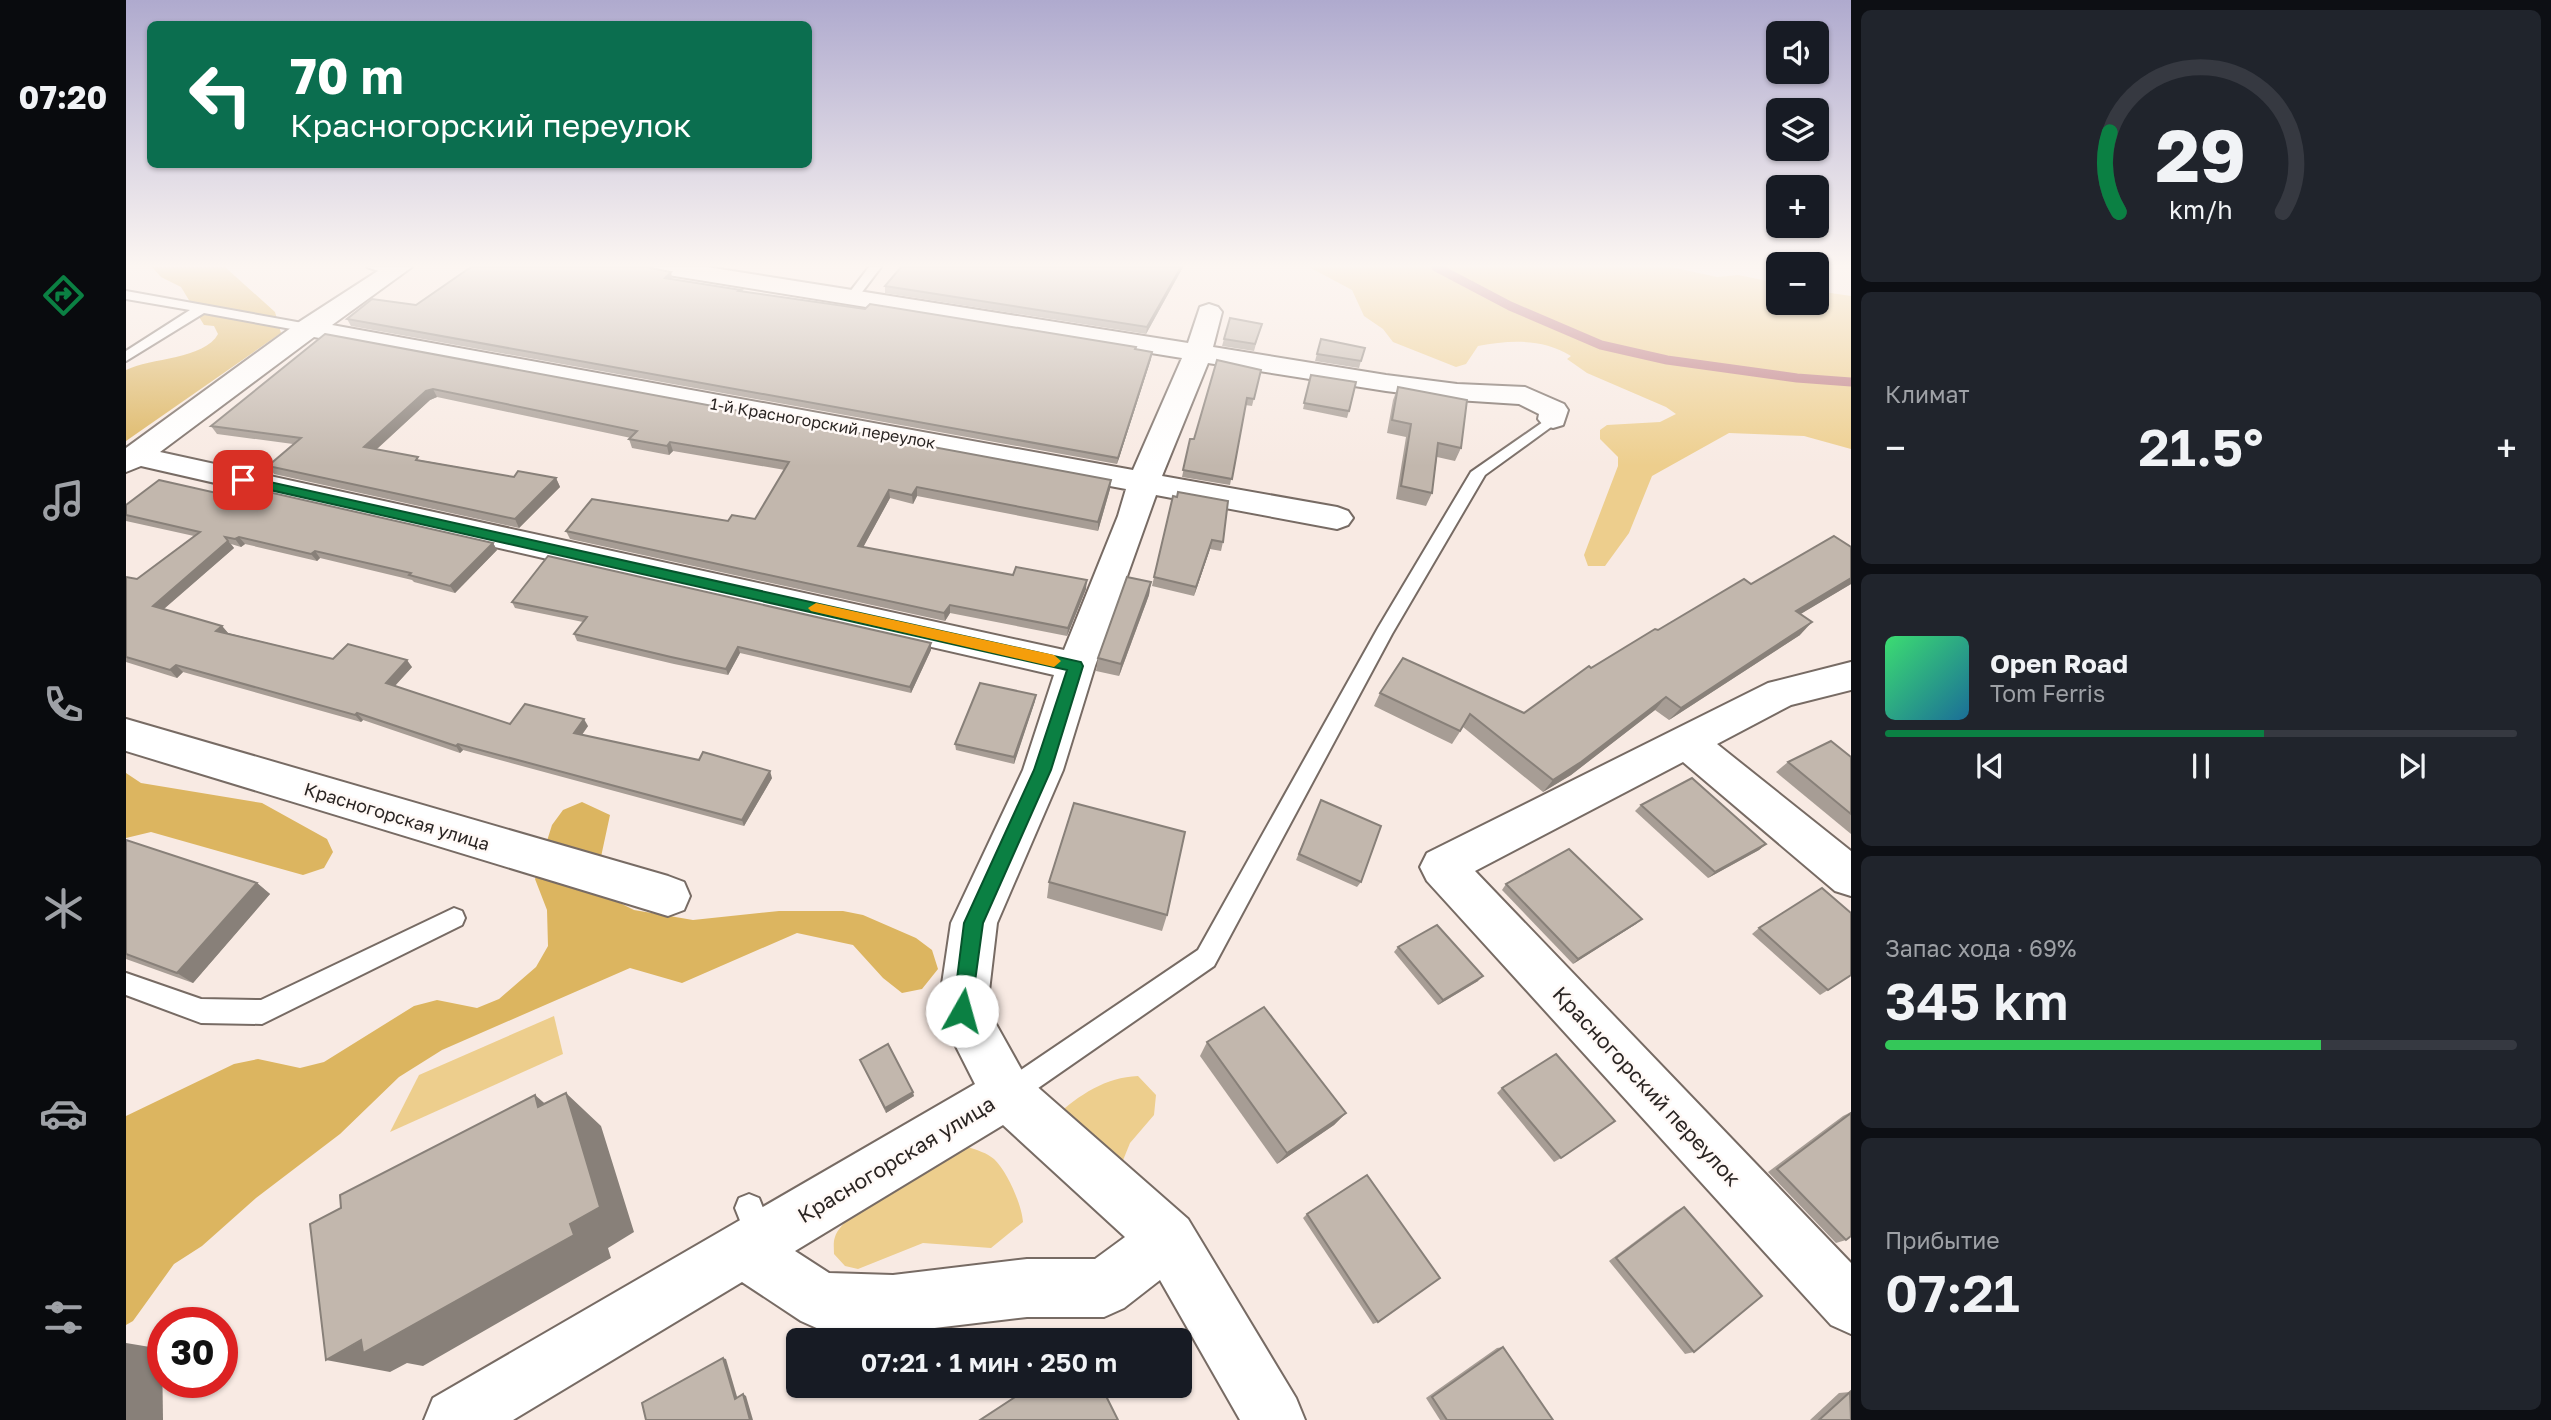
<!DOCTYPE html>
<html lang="ru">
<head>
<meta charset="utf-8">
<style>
	body { margin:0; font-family:"Golos Text",sans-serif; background:#20242c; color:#f1f3f6; height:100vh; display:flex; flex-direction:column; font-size:26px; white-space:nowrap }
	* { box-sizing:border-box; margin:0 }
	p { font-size:23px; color:#9ea1a6 }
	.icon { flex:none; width:38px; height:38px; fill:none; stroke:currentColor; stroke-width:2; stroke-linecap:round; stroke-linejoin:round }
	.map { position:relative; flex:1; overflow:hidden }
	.panel { display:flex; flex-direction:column; gap:10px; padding:10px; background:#0d0f14; width:700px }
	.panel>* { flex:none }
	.guide { position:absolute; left:21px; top:21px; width:665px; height:147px; border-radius:10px; box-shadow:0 2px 5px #0004; background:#0b6e4f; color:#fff; overflow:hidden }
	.controls { position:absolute; left:1640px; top:21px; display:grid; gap:14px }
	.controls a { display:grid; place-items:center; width:63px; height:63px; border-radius:10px; background:#171b24; box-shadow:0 2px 5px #0004; font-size:35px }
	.speed { position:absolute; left:21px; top:1307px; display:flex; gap:14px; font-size:35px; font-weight:700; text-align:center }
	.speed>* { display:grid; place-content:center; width:91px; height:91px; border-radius:50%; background:#171b24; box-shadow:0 2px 5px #0004; line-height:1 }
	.speed .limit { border:10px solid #d22; background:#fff; color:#111 }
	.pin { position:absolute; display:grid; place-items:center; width:60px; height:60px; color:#fff; margin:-30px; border-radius:14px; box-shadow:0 4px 10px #0006 }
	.me { position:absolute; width:77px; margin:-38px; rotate:7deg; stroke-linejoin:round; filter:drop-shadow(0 0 5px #0008) }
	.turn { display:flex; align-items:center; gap:24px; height:147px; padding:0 28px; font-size:32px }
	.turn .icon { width:91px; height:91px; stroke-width:2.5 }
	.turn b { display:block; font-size:49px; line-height:60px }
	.big { font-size:52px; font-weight:600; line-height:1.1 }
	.panel .card { flex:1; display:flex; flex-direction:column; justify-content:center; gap:10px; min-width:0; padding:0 24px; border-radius:10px; background:#20242c }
	.panel .dial { align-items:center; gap:0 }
	.dial svg { height:182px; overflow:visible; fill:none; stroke:#363941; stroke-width:7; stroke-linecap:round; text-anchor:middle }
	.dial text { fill:#f1f3f6; stroke:none }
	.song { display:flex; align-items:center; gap:21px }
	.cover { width:84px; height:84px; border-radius:10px; background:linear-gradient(135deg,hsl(140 70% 55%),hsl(200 70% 35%)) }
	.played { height:7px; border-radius:4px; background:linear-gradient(90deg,#0b8043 60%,#363941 60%) }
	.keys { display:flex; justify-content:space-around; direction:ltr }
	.heat { display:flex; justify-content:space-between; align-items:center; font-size:38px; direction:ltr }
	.charge { height:10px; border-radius:5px; background:linear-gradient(90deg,#34c759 69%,#363941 0) }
	.trip { position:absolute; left:660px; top:1328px; width:406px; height:70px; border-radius:10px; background:#171b24; box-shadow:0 2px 5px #0004; font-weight:600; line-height:70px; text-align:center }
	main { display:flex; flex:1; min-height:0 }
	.menu { display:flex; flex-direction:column; width:126px; justify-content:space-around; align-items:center; background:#090b0e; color:#9ea1a6 }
	.menu .icon { width:49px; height:49px }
	.menu .on { color:#0b8043 }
	.menu b { font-size:32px; color:#f1f3f6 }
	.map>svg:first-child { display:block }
	.green { fill:#edce8d }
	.forest { fill:#dcb560 }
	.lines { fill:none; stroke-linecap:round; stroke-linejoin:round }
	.stream { stroke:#bb7880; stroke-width:9 }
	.lane-casing { stroke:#776b64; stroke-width:4 }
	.street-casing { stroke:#776b64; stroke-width:4 }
	.lane { fill:#fff; fill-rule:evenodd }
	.street { fill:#fff; fill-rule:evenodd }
	.wall { fill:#a79d95 }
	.shaded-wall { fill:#888079 }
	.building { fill:#c2b7ad; stroke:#888079; stroke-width:2 }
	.route { fill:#0b8043; stroke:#07532c; stroke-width:2 }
	.slow { fill:#f59e0b }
	.labels { text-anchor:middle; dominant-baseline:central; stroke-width:5; stroke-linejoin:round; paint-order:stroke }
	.far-street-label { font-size:16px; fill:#2a2523; stroke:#fff9f6 }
	.street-label { font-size:18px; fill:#2a2523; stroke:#fff9f6 }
	.near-street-label { font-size:21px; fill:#2a2523; stroke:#fff9f6 }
</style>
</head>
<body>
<main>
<nav class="menu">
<b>07:20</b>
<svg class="icon on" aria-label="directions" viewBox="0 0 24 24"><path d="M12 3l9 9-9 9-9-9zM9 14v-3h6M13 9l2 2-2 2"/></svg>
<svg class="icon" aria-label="music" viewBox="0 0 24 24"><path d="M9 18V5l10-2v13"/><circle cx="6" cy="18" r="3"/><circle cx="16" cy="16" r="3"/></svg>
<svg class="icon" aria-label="phone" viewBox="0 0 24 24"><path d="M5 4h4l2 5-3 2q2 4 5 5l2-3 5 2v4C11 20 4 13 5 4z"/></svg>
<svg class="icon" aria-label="climate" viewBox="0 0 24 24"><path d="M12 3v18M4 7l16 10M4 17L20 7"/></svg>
<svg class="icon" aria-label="car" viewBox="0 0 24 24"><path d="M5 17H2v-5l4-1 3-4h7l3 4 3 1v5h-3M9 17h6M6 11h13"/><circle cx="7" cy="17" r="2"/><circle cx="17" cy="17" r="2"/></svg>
<svg class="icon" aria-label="filters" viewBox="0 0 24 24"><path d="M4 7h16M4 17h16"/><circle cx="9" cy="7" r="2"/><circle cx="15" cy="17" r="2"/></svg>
</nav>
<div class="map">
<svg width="1725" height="1420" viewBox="0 0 1725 1420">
	<rect width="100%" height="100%" fill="#f8eae3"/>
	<!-- green -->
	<g class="green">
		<path d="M1183,267H1545L1591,277L1612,275L1652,283V303H1690L1691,291L1725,296V449L1678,436L1603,433L1526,476L1503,533L1479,566H1462L1458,555L1492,466V457L1474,439V430L1481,425L1534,422L1550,414L1540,407L1461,373L1441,359L1445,356C1416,338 1384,340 1352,346L1340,364L1330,367L1267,342L1257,329L1238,316L1226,290Z"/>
		<polygon points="428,1016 437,1054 264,1132 293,1075"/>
		<path d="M1012,1076L1030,1095L1028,1115L1004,1143L989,1180L930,1116C953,1095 980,1077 1012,1076Z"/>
		<path d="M842,1147C851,1150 861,1153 868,1159C881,1171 896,1205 897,1222L865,1248L797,1243L732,1269L719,1266L708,1254C708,1249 707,1242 709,1237C719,1208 812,1160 842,1147Z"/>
	</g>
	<!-- forest -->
	<g class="forest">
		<path d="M26,267H99L149,312L155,333L0,441V370C24,358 79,359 92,334L88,326L78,325L55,287L35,277Z"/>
		<polygon points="0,773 15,783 136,803 201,839 207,852 198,868 177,875 25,832 0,838"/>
		<polygon points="456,802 484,815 470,880 476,894 508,910 567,920 653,911 717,911 737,915 790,938 806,950 812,969 796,989 776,993 757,978 727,945 671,933 556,983 504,968 316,1050 273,1077 214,1134 130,1198 76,1246 48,1264 7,1321 0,1325 0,1116 108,1064 132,1059 174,1068 198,1062 288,1006 311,1000 351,1008 373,999 410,967 422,946 421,910 409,879 426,825 437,810"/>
	</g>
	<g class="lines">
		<!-- stream -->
		<polyline class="stream" points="1310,267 1384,306 1475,345 1541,360 1671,378 1725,382"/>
		<defs>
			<g id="lane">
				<polygon points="241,267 261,267 273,272 267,276"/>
				<polygon points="743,267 755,267 730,300 722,300 720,297"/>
				<polygon points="0,291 182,324 189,328 182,332 78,313 0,361 0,351 64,310 0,299"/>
				<polygon points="1427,415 1434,419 1432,422 1359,475 1266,634 1088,966 892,1102 883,1106 874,1102 870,1093 874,1084 1072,950 1252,628 1345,472"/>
				<polygon points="328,908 336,911 339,918 336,925 136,1024 75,1023 0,995 0,973 75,999 135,1000"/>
				<polygon points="623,1194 633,1198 649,1238 645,1248 635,1252 625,1248 609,1208 613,1198"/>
			</g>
			<g id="street">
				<path d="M258,267H286L206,325L1007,470L1056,358L536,274L527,272L524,267H581L1062,343L1074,307L1083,304L1092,307L1096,312L1087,347L1260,375L1331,384L1399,387L1438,404L1442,410L1437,425L1427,428L1417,425L1412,419L1413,414L1393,404L1331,400L1260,391L1082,363L1036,476L1211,507L1222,511L1227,518L1222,525L1211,529L1030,495L969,666L937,770L871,923L861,1008L899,1076L1062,1219L1170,1398L1179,1420H1114L1034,1280L998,1308L978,1317H901L767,1333L695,1330L675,1321L616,1282L387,1420H298L307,1398L849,1084L812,1011L825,923L897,770L928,675L15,466L0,472V448L173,322ZM188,337L1000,489L992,516L938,650L34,452ZM877,1125L999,1237L969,1259H901L767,1275L703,1273L669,1251Z"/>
				<polygon points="1725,662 1725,690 1665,705 1591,744 1725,851 1725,896 1709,891 1557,762 1349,871 1725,1263 1725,1334 1705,1325 1301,881 1294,867 1301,853 1642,683"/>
				<polygon points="0,719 542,876 558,882 564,896 558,910 542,916 0,751"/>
			</g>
		</defs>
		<!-- lane casing -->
		<use href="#lane" class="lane-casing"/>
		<!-- street casing -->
		<use href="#street" class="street-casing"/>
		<!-- lane -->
		<use href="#lane" class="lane"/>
		<!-- street -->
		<use href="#street" class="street"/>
	</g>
	<!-- wall -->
	<g class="wall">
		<polygon points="1057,267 1020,334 759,293 759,286"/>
		<polygon points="525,268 545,272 546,279 615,292 1010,350 1026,352 1025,359 991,464 225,326 221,319 290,305"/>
		<polygon points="1134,330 1128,351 1096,346 1098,339"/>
		<polygon points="199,334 984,489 972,531 791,496 787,504 764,498 737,547 960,589 941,636 824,613 819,621 444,539 440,531 629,519 659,470 547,451 543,455 506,448 503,439 505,438 311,397 304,400 250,450 294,460 388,477 430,478 434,487 393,528 148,474 142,466 167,444 91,434 85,426"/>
		<polygon points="1195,339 1235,361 1233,368 1189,361"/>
		<polygon points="1135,370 1126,406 1119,405 1104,485 1056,477 1064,439 1068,439"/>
		<polygon points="1185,375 1223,411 1221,418 1177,409"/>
		<polygon points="1272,387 1335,448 1329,461 1311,457 1306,493 1300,506 1270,499 1280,437 1261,433 1267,400"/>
		<polygon points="1047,496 1097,542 1095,551 1084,549 1068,596 1026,586"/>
		<polygon points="108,497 367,543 371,550 329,593 288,582 286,580 194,558 191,561 119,544 115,547 105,544 108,548 38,609 96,626 102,633 207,659 286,667 269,686 384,724 462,726 456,735 646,778 618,826 337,750 334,753 237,720 235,722 57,672 51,678 0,662 0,577 11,579 68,536 0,521 0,505"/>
		<polygon points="1025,582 1023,595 993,676 970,671 972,658"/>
		<polygon points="1625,584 1725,584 1674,614 1674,635 1543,720 1529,710 1445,775 1417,792 1337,727 1326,744 1248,706 1254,693 1398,713 1465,668 1532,630"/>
		<polygon points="386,602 805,650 785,693 614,653 602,675 548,664 451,641 448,634 457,622 389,608"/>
		<polygon points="909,701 888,764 830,750 829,744"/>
		<polygon points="1725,757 1725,834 1650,772 1662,762"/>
		<polygon points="1195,800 1235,882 1231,887 1170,860"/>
		<polygon points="1515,805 1640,844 1633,850 1582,878 1509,811"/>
		<polygon points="0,840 131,883 144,894 67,983 0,959"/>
		<polygon points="923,882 1041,915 1036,931 921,898"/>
		<polygon points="1380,884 1516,919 1510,924 1447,964 1376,890"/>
		<polygon points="1633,928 1702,990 1694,995 1626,934"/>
		<polygon points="1272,947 1352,981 1312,1005 1268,952"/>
		<polygon points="1081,1042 1220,1113 1208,1125 1151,1164 1074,1056"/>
		<polygon points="734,1060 788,1096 760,1113"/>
		<polygon points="1376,1088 1435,1158 1428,1162 1371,1093"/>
		<polygon points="1725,1112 1720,1240 1710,1243 1642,1172 1717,1116"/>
		<polygon points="1558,1207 1568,1352 1559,1354 1483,1261 1550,1211"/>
		<polygon points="1181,1214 1252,1322 1247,1324 1177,1218"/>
		<polygon points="1377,1347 1427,1420 1314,1420 1300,1398 1371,1348"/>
		<polygon points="1724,1392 1725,1420 1684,1420 1713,1393"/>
	</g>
	<!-- shaded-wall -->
	<g class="shaded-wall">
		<polygon points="1055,267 1057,267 1020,334 1021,327"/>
		<polygon points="545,272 546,278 540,284 539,278"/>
		<polygon points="1026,352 1025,359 991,464 992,458"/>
		<polygon points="307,389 311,397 304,400 243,456 238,447 300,391"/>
		<polygon points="544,442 547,451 543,455 541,446"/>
		<polygon points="430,478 434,487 393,528 389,519"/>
		<polygon points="985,480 984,489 972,531 972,522"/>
		<polygon points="791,487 791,496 787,504 786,495"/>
		<polygon points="763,490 764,498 733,555 732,546"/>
		<polygon points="113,537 119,544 115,547 109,539"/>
		<polygon points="1086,540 1084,549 1068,596 1070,587"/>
		<polygon points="102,541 108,548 33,613 27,606"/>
		<polygon points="367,543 371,550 329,593 324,586"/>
		<polygon points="189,551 194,558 191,561 185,554"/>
		<polygon points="1725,578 1725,584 1658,624 1670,611"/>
		<polygon points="961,580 960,589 941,636 942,628"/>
		<polygon points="1025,582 1023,595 993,676 995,664"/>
		<polygon points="824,605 824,613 819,621 818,613"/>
		<polygon points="1686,622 1674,635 1543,720 1555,708"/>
		<polygon points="96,626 102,633 90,631"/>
		<polygon points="805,643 805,650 785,693 784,687"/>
		<polygon points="612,647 614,653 602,675 600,669"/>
		<polygon points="281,660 286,667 265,690 260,683"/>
		<polygon points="50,665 57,672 51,678 44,670"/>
		<polygon points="910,695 909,701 888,764 888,757"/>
		<polygon points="1540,697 1529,710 1445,775 1417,792 1427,780"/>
		<polygon points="231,713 237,720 235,722 229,715"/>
		<polygon points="458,719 462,726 452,740 448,733"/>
		<polygon points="332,744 337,750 334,753 330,746"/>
		<polygon points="644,771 646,778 618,826 616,820"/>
		<polygon points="1640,844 1633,850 1582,878 1589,872"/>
		<polygon points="131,883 144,894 67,983 51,973"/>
		<polygon points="1516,919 1510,924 1447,964 1452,959"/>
		<polygon points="1357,976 1352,981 1312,1005 1317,1000"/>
		<polygon points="787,1092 788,1096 760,1113 759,1108"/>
		<polygon points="440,1093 475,1126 508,1232 482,1248 485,1258 297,1366 281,1363 264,1372 200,1360 444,1224"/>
		<polygon points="409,1095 447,1128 412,1107"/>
		<polygon points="1220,1113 1208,1125 1151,1164 1161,1153"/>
		<polygon points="0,1343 36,1349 37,1420 0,1420"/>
		<polygon points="597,1358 600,1359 612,1400 609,1399"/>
		<polygon points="617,1394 620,1396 627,1420 624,1420"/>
	</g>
	<!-- building -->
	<g class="building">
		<polygon points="345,267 524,267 525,268 545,272 539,278 615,290 613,291 739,309 744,304 1010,347 1009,349 1026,352 992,458 221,319 246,299 290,305"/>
		<polygon points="775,267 1055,267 1021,327 759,286"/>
		<polygon points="1104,318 1136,324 1129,344 1098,339"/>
		<polygon points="199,334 985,480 972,522 791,487 786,495 763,490 732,546 887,575 890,567 961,580 942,628 824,605 818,613 440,531 466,499 602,521 606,515 629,519 663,462 544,442 541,446 503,439 511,431 307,389 300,391 238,447 292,457 290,460 388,477 392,471 430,478 389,519 142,466 175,438 85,426"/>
		<polygon points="1195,339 1239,348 1235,361 1191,354"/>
		<polygon points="1091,360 1135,370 1128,399 1121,398 1106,479 1057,470 1064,439 1068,439"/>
		<polygon points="1185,375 1230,382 1223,411 1178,403"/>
		<polygon points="1272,387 1341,400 1335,448 1312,443 1306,493 1275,486 1285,424 1266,420"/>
		<polygon points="33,480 108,497 120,487 367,543 324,586 283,575 285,573 189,551 185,554 113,537 109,539 99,537 102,541 27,606 96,626 90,631 207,659 222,644 281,660 260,683 384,724 399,704 458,719 448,733 573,760 577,752 644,771 616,820 332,744 330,746 231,713 229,715 50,665 44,670 0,657 0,577 11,579 74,532 0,515 0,505"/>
		<polygon points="1052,492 1102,501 1097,542 1086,540 1070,587 1028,577 1047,496 1051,497"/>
		<polygon points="1708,536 1725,547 1725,578 1670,611 1686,622 1555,708 1540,697 1455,762 1427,780 1344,714 1334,731 1254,693 1277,658 1398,713 1463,666 1465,668 1529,629 1532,630 1618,579 1625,584"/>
		<polygon points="422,556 805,643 784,687 612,647 600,669 545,657 448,634 461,617 386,602"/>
		<polygon points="1001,577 1025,582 995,664 972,658"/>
		<polygon points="854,683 910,695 888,757 829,744"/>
		<polygon points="1705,741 1725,757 1725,814 1662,762"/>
		<polygon points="1566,778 1640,844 1589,872 1515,805"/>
		<polygon points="1195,800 1255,826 1235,882 1173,854"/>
		<polygon points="948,803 1059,832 1041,915 923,882"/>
		<polygon points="0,840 131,883 51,973 0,954"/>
		<polygon points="1443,849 1516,919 1452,959 1380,884"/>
		<polygon points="1696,888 1725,913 1725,975 1702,990 1633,928"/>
		<polygon points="1311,925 1357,976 1317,1000 1272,947"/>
		<polygon points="1138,1007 1220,1113 1161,1153 1081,1042"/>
		<polygon points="762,1044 787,1092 759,1108 734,1060"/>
		<polygon points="1430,1054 1489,1121 1435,1158 1376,1088"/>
		<polygon points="440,1093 474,1207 444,1224 448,1235 237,1353 235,1340 200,1360 184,1224 215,1208 214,1195 409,1095 412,1107"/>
		<polygon points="1725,1113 1725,1236 1720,1240 1651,1169"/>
		<polygon points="1241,1175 1314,1278 1252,1322 1181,1214"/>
		<polygon points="1558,1207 1636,1296 1568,1352 1490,1258"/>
		<polygon points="1377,1347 1427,1420 1321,1420 1306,1397"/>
		<polygon points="597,1358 609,1399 617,1394 624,1420 520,1420 516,1403"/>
		<polygon points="906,1386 975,1386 992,1420 854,1420"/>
		<polygon points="1724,1392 1725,1420 1693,1420"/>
	</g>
	<!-- sky -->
	<linearGradient id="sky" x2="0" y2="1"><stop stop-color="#afaace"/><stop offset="0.57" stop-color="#fcf6f2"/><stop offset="1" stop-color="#fcf6f2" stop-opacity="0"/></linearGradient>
	<rect width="1725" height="466" fill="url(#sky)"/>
	<!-- route -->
	<polygon class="route" points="117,476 955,662 957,666 925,770 857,923 844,1018 836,1021 829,1018 827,1011 838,923 908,770 941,670 113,483 111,480"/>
	<!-- slow -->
	<polygon class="slow" points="690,603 928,655 935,661 928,667 685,611 682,608"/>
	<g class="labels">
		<!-- far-street labels -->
		<g class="far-street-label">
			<text transform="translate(697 423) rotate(10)">1-й Красногорский переулок</text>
		</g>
		<!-- street labels -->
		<g class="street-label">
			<text transform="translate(271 816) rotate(17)">Красногорская улица</text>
		</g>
		<!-- near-street labels -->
		<g class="near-street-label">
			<text transform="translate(1521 1086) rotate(47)">Красногорский переулок</text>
			<text transform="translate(770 1159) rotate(-31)">Красногорская улица</text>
		</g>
	</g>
</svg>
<div class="controls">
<a><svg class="icon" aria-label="sound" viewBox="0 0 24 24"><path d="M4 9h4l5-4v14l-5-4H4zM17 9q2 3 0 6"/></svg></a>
<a><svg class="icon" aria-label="layers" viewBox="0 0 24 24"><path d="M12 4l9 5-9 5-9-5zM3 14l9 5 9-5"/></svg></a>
<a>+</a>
<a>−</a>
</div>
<div class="speed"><div class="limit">30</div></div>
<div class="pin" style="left:117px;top:480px;background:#d93025"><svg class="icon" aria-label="arrive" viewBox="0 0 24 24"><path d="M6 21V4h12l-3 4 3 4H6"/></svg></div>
<svg class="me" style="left:836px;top:1011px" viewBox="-20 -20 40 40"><circle r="19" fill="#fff"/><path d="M0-13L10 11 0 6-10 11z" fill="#0b8043"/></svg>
<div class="trip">07:21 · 1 мин · 250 m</div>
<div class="guide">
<div class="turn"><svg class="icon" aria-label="left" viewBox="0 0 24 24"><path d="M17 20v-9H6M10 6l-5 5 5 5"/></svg><div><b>70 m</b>Красногорский переулок</div></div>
</div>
</div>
<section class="panel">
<div class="card dial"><svg viewBox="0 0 100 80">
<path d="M14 69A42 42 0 1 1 86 69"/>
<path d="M14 69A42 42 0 0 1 10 34" stroke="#0b8043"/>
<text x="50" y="56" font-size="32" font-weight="700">29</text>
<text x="50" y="72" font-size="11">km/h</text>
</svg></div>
<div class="card"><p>Климат</p>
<div class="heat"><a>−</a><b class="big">21.5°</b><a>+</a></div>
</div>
<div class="card">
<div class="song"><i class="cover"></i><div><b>Open Road</b><p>Tom Ferris</p></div></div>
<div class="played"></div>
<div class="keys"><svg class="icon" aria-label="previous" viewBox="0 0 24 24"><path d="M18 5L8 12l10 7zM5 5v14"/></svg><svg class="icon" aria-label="pause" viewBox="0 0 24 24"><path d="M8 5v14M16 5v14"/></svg><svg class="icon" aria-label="next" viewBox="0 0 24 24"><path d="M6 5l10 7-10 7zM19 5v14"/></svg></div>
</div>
<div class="card"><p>Запас хода · 69%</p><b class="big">345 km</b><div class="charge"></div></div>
<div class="card"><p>Прибытие</p><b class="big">07:21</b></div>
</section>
</main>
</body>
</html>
